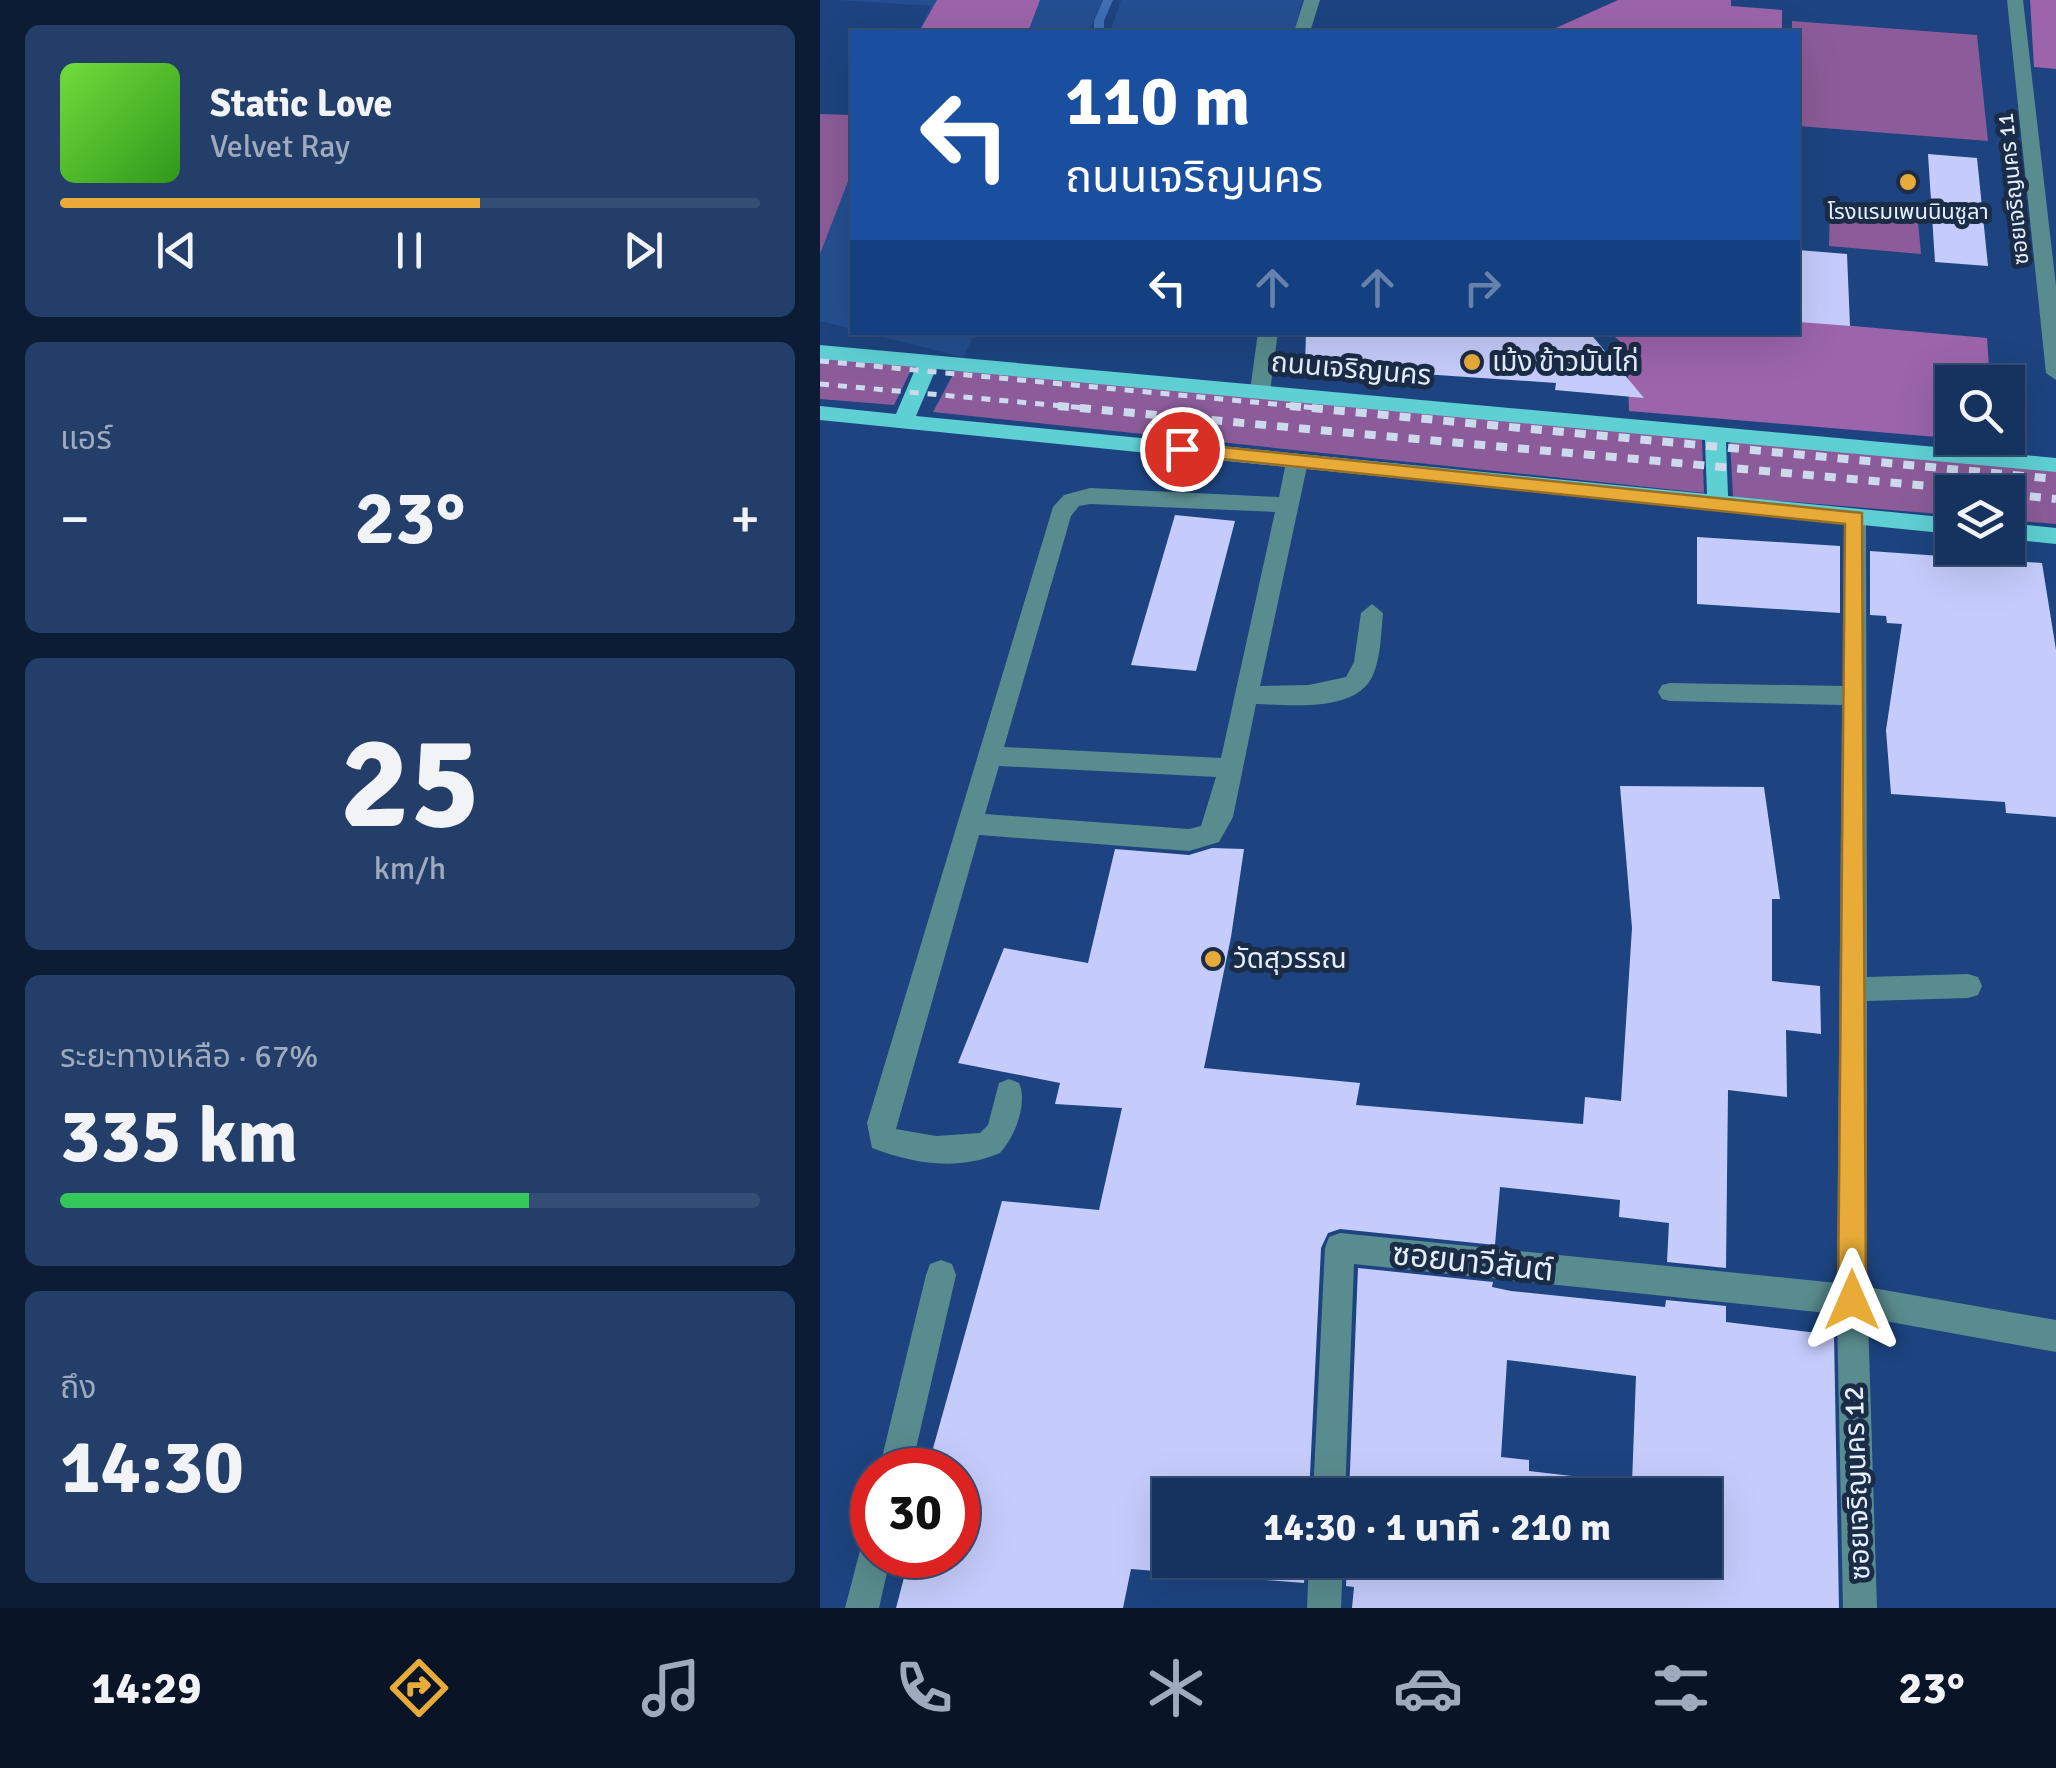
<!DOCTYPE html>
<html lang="th">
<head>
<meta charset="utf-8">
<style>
	body { margin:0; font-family:Signika,"Noto Sans Thai",sans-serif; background:#233f69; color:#f1f3f6; height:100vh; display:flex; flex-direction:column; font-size:38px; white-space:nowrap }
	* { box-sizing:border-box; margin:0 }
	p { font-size:32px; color:#9eaabd }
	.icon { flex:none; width:55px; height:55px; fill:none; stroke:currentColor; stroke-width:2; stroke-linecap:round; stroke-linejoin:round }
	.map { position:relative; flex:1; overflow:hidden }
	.sheet { display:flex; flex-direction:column; gap:25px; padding:25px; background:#0c1c35; width:820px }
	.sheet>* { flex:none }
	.banner { position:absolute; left:30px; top:30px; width:950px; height:305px; border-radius:0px; box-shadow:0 10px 40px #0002,0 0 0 2px #354e75; background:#1a4fa0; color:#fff; overflow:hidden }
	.controls { position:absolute; left:1115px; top:365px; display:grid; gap:20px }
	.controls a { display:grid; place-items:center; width:90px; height:90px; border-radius:0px; background:#163360; box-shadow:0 10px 40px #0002,0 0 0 2px #354e75; font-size:50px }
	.speed { position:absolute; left:30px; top:1448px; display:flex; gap:20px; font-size:50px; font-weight:700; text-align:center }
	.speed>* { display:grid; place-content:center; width:130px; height:130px; border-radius:50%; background:#163360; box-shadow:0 10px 40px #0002,0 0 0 2px #354e75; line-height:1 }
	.speed .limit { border:15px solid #d22; background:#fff; color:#111 }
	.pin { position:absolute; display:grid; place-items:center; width:85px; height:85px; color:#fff; margin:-42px; border:5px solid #fff; border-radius:50%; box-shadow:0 2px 10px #0007 }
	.me { position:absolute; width:110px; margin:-55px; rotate:0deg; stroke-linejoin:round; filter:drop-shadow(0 0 8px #0008) }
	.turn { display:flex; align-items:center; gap:35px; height:210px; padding:0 50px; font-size:45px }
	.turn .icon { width:130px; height:130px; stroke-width:2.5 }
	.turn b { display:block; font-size:70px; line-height:85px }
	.lanes { display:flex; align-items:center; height:95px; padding:0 50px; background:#0003; justify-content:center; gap:50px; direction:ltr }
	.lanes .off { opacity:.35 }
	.big { font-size:75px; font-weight:800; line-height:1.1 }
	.sheet .tile { flex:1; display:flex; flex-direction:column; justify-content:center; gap:15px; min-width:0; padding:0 35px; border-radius:15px; background:#233f69 }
	.sheet .dial { align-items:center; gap:0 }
	.dial b { font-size:130px; line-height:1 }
	.song { display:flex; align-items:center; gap:30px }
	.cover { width:120px; height:120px; border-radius:15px; background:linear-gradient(135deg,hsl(100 70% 55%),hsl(110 70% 35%)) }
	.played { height:10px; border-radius:5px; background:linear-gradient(90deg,#e9ab38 60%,#354e75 60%) }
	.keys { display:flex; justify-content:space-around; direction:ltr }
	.heat { display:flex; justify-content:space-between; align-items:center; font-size:55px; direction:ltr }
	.charge { height:15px; border-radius:8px; background:linear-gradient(90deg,#34c759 67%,#354e75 0) }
	.trip { position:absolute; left:332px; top:1478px; width:570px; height:100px; border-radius:0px; background:#163360; box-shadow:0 10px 40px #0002,0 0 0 2px #354e75; font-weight:800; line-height:100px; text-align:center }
	.dock { display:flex; height:160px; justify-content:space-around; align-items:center; background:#091426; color:#9eaabd }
	.dock .icon { width:70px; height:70px }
	.dock .selected { color:#e9ab38 }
	.dock b { font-size:45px; color:#f1f3f6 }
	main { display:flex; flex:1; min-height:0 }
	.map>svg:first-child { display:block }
	.built { fill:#244f90 }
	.green { fill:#8b5c99 }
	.forest { fill:#9c64ab }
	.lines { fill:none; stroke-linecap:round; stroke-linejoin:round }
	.stream { fill:#406eb4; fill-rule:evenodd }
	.building { fill:#c5ccfb; fill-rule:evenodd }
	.minor { fill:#598c8e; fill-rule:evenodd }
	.major { fill:#5ed0d4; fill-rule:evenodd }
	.rail-far1 { stroke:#cddaee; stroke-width:5; stroke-dasharray:9 9; stroke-linecap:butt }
	.rail { stroke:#cddaee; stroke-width:8; stroke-dasharray:11 11; stroke-linecap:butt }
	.route { fill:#e9ab38; stroke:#976f24; stroke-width:2.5 }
	.poi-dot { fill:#e9ab38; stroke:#1b2c47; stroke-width:4 }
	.labels { text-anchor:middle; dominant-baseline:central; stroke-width:10; stroke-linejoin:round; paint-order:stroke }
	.far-street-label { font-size:22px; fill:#e5effd; stroke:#1b2c47 }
	.far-poi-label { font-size:22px; fill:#e5effd; stroke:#1b2c47 }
	.poi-label { font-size:28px; fill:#e5effd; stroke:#1b2c47; text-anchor:start }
	.street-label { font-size:28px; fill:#e5effd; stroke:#1b2c47 }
	.near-street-label { font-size:32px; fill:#e5effd; stroke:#1b2c47 }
</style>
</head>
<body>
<main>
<section class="sheet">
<div class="tile">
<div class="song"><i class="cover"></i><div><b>Static Love</b><p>Velvet Ray</p></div></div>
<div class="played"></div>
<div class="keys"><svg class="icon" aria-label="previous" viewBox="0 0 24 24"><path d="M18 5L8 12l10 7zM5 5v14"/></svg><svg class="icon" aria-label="pause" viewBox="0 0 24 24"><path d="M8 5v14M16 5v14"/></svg><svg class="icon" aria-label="next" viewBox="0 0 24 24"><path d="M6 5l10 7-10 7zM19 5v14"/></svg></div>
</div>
<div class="tile"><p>แอร์</p>
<div class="heat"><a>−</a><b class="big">23°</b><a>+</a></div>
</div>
<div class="tile dial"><b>25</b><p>km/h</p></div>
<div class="tile"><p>ระยะทางเหลือ · 67%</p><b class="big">335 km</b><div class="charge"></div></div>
<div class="tile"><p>ถึง</p><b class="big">14:30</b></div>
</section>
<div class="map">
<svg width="1236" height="1608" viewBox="0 0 1236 1608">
	<rect width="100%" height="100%" fill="#1d4480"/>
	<!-- built -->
	<g class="built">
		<polygon points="18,0 282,0 269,32 98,32 111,6"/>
		<polygon points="301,0 482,0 475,32 290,32"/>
		<polygon points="32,168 32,329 0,321 0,245"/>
		<polygon points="46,333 155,333 143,357"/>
	</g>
	<!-- green -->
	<g class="green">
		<polygon points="972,21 1157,35 1168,141 978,126 978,32 972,32"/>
		<polygon points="0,114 32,115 32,171 0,254"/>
		<polygon points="1010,205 1097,211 1101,254 1009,246"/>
		<polygon points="0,357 93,366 74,405 0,399"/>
		<polygon points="136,369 882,439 884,493 113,412"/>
		<polygon points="910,440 1236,471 1236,524 1188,520 1188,492 1132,492 1132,515 913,497"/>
	</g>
	<!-- forest -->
	<g class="forest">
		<polygon points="117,0 220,0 208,32 99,32"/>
		<polygon points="798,0 911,0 911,6 962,10 962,32 727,32"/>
		<polygon points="1210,0 1236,0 1236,69 1214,67"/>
		<polygon points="978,321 1167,338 1170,382 1132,382 1132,438 1174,438 1175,442 809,411 807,347 790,333 978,332"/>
	</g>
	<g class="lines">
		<!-- stream -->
		<polygon class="stream" points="283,0 293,0 284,21 284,32 274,32 274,21"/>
	</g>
	<!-- building -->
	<g class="building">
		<polygon points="1108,154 1157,158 1168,266 1115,262"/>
		<polygon points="978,250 1027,254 1030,326 979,322"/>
		<polygon points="486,332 769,332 824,398 735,390 736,383 485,366"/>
		<polygon points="355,515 415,521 376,671 311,665"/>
		<polygon points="877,537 1020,546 1020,613 877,604"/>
		<polygon points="1050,551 1222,563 1236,650 1236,817 1186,813 1185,802 1071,794 1066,730 1082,624 1067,623 1066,616 1050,615"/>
		<polygon points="800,786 944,787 960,899 952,899 952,981 1000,986 1001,1034 966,1030 967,1097 908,1090 906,1268 847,1262 849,1223 799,1217 800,1200 680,1187 675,1245 520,1229 508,1233 501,1248 489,1495 350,1495 350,1560 485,1560 484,1583 311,1569 303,1608 76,1608 90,1555 138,1555 138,1470 107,1470 182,1201 279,1210 302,1108 235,1104 240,1083 138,1063 184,948 268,963 295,849 369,855 392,848 424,849 411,937 384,1068 540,1083 536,1105 763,1124 765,1097 801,1101 812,928"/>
		<path d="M538,1268L673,1282L672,1287L691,1291L845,1307L846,1300L906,1306V1322L1014,1335L1019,1608H532L534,1587L526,1586L527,1560H885V1495H529ZM687,1360L816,1376L812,1483L709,1471V1460L681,1457Z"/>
	</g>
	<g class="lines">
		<!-- minor -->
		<g class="minor">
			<polygon points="484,0 500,0 490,32 474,32"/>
			<polygon points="1187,0 1203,0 1236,286 1236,380 1226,373"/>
			<polygon points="438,332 458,332 450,391 440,398 430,391"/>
			<path d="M477,455L488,462L440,686L489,685L526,677L534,662L541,613L552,604L563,613C561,633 561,656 553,675C537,713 470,705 436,704L413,817L399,842L369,851L159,835L76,1129L116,1136L160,1133L168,1125L179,1083L189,1079L199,1083C208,1103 195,1137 180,1153C138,1171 94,1164 52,1148L47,1123L233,507L244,495L270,488L459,497L466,462ZM270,504L455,512L401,758L184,747L251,516L259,506ZM179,766L396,777L381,826L369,829L165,814Z"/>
			<polygon points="1035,510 1046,518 1047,977 1148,974 1158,977 1162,986 1158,995 1148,998 1047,1001 1047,1287 1236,1320 1236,1352 1048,1318 1057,1608 1023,1608 1017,1314 534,1264 525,1495 493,1495 505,1248 509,1237 520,1233 1017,1283 1022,705 850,701 842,699 838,692 842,685 850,683 1023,686 1024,518"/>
			<polygon points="121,1260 132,1264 136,1275 91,1470 59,1470 106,1275 110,1264"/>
			<polygon points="52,1539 52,1555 71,1555 59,1608 25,1608 42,1543"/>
			<polygon points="489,1560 523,1560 521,1608 487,1608"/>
		</g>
		<!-- major -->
		<g class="major">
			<path d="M0,345L1236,458V472L906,442L908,496L1132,518V534L0,420V406L76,414L96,367L0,359ZM116,369L885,440L887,494L96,416Z"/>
			<polygon points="1188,523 1236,528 1236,544 1188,539"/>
		</g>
		<!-- rail-far1 -->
		<g class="rail-far1">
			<polyline points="0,361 496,408"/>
			<polyline points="0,384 265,408"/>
		</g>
		<!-- rail -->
		<g class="rail">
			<polyline points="238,406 1174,492"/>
			<polyline points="470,406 1236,479"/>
			<polyline points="1188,494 1236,499"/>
		</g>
	</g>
	<!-- route -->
	<polygon class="route" points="362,443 1042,513 1046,1300 1042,1309 1032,1313 1022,1309 1018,1300 1025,524 355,454 352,449"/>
	<!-- markers -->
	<g class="poi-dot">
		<circle cx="1088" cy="182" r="10"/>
		<circle cx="652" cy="362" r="10"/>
		<circle cx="393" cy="959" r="10"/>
	</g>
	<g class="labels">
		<!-- far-street labels -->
		<g class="far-street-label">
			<text transform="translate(1193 189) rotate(-96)">ซอยเจริญนคร 11</text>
		</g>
		<!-- far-poi labels -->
		<g class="far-poi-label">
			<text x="1088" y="211">โรงแรมเพนนินซูลา</text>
		</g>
		<!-- poi labels -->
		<g class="poi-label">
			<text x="672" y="362">เม้ง ข้าวมันไก่</text>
			<text x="413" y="959">วัดสุวรรณ</text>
		</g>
		<!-- street labels -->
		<g class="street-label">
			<text transform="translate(531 369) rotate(5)">ถนนเจริญนคร</text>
			<text transform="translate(1037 1483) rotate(-92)">ซอยเจริญนคร 12</text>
		</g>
		<!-- near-street labels -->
		<g class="near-street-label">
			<text transform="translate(653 1262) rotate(6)">ซอยนาวีสันต์</text>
		</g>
	</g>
</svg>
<div class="controls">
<a><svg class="icon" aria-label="search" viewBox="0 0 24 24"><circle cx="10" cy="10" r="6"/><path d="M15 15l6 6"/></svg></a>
<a><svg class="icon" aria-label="layers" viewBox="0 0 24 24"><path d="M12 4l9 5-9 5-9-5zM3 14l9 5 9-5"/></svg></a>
</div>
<div class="speed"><div class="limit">30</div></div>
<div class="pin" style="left:362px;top:449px;background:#d93025"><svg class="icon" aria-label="arrive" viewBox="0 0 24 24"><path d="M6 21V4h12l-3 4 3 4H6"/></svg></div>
<svg class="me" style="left:1032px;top:1300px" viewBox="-20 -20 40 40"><path d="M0-17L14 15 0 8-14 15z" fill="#e9ab38" stroke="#fff" stroke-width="4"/></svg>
<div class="trip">14:30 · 1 นาที · 210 m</div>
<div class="banner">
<div class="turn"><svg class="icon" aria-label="left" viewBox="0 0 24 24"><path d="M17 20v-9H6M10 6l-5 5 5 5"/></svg><div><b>110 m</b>ถนนเจริญนคร</div></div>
<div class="lanes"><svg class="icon" aria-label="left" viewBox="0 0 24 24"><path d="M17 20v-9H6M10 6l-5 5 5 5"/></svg><svg class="icon off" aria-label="ahead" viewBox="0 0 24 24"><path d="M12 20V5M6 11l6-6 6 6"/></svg><svg class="icon off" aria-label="ahead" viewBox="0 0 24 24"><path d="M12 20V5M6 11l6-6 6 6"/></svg><svg class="icon off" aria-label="right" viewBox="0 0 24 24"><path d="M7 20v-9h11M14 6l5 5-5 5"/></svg></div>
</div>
</div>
</main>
<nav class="dock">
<b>14:29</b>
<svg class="icon selected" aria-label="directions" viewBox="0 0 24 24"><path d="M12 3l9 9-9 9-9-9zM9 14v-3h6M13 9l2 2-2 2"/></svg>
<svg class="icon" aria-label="music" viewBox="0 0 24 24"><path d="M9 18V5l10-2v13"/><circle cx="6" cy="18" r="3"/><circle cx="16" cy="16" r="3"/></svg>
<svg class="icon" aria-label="phone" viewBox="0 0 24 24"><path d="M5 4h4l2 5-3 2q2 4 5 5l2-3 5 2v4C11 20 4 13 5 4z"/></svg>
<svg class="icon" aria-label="climate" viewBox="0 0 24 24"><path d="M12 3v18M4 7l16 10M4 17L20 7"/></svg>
<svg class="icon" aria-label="car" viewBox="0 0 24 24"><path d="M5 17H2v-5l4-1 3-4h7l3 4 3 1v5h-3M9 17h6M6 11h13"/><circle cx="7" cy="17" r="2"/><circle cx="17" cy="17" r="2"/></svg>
<svg class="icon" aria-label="filters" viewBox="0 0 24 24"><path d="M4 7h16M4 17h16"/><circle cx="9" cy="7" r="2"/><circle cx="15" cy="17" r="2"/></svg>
<b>23°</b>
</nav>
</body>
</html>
